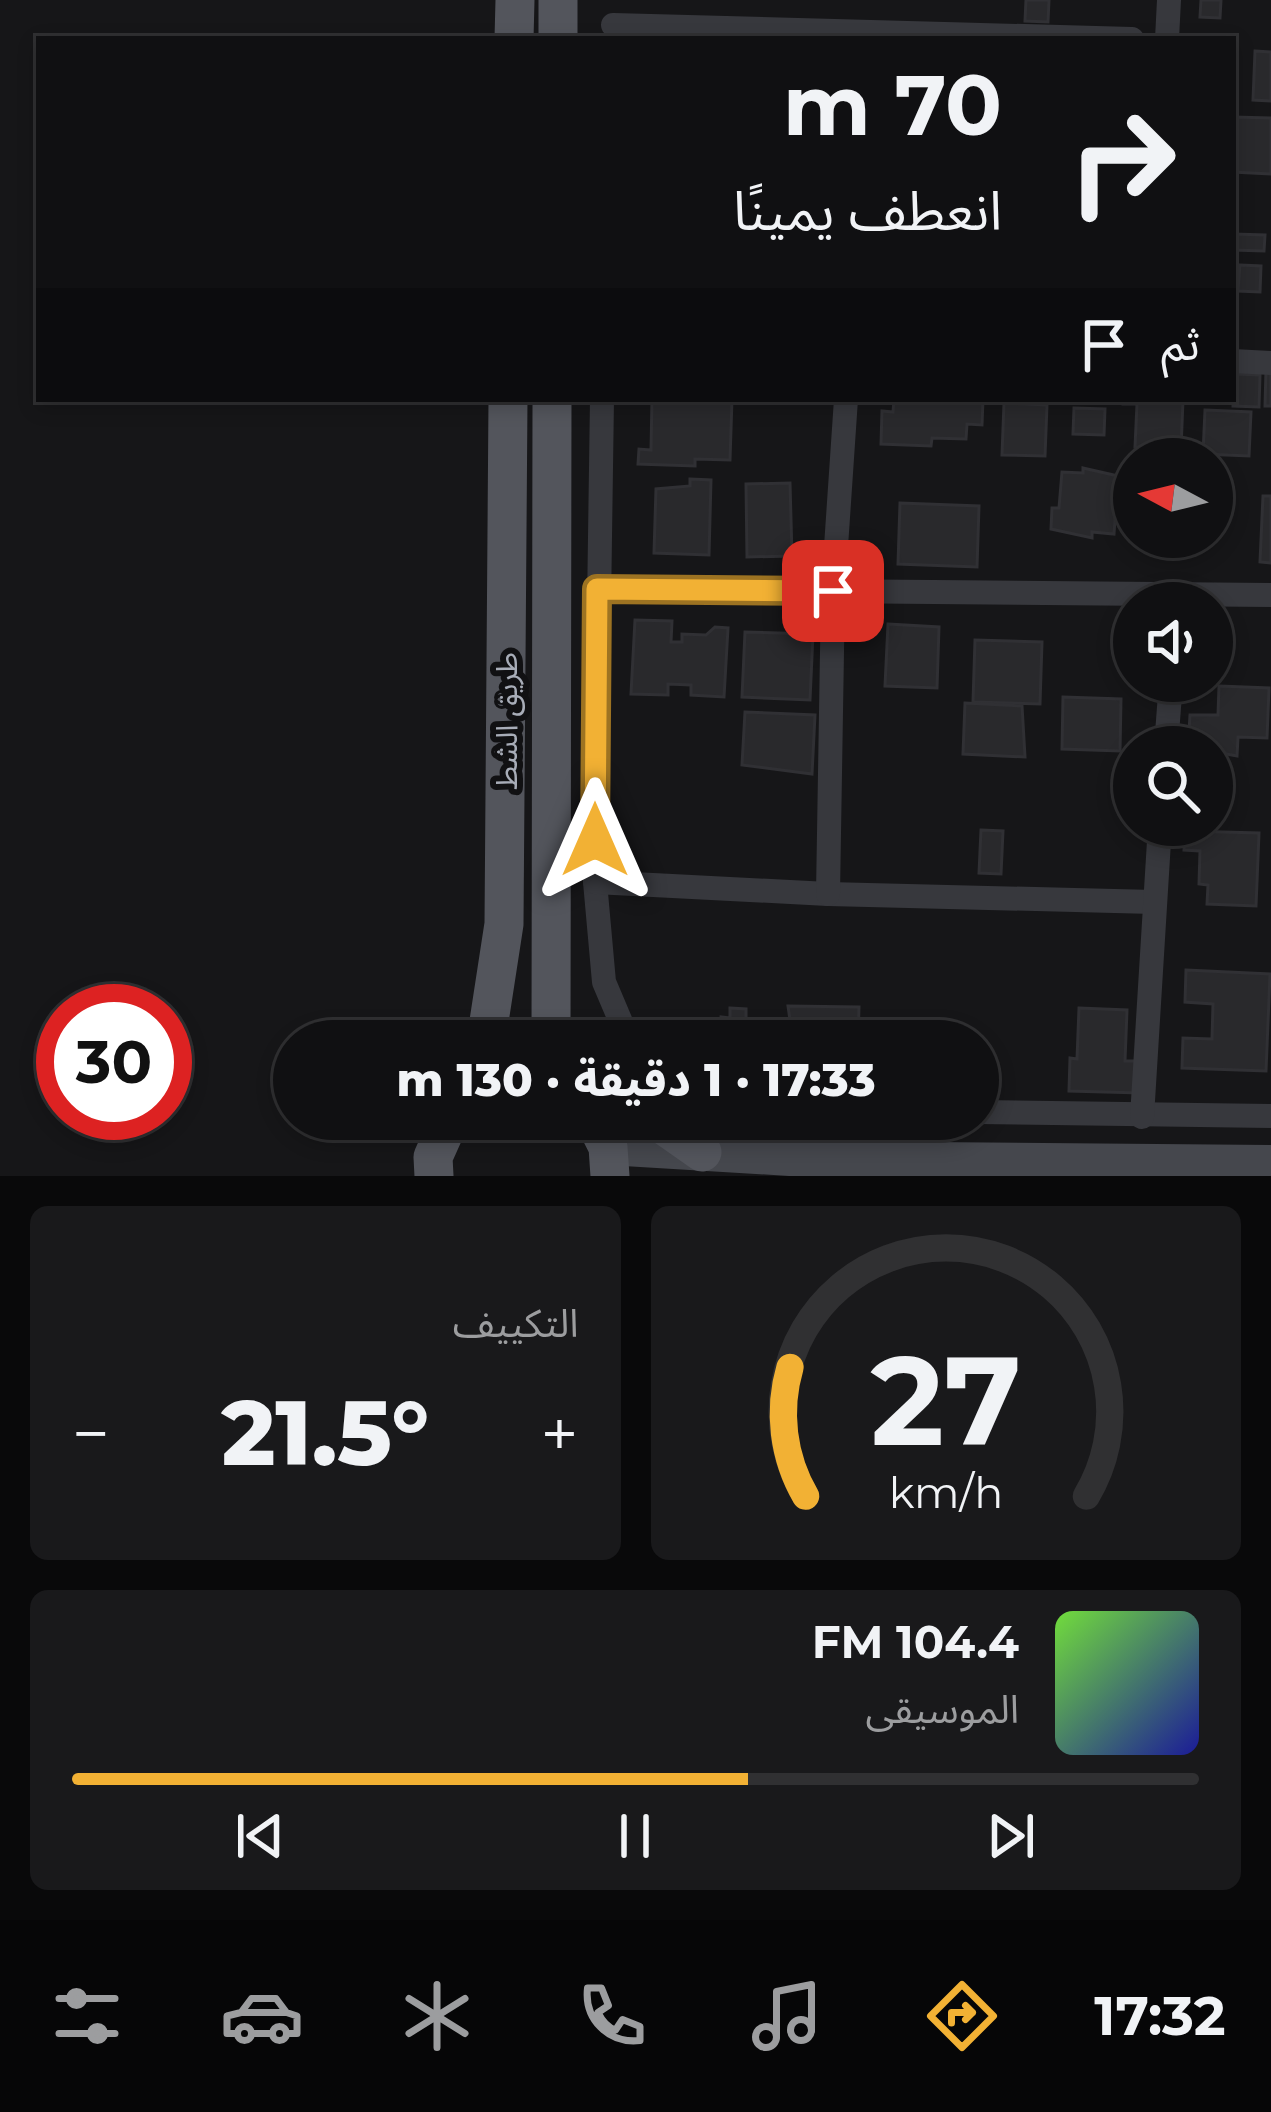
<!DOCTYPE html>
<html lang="ar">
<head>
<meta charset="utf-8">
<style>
	body { margin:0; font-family:Montserrat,"Noto Sans Arabic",sans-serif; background:#19191b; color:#f1f3f6; direction:rtl; height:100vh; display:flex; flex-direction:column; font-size:45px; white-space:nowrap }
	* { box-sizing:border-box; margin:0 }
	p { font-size:39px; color:#9c9d9f }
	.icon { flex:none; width:66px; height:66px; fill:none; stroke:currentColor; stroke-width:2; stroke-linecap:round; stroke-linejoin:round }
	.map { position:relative; height:1176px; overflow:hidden; direction:ltr }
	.details { display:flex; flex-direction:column; gap:30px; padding:30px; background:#09090a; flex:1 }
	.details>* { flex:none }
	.top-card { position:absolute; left:36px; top:36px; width:1200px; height:366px; border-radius:0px; box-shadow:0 6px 18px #0003,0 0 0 3px #303032; direction:rtl; background:#101012; color:#f1f3f6; overflow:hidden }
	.needle { width:78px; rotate:277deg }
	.controls { position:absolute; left:1113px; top:438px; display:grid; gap:24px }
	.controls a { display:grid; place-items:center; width:120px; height:120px; border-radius:50%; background:#101012; box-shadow:0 6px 18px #0003,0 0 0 3px #303032; font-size:60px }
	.speed { position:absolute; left:36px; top:984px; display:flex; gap:24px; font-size:60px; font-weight:700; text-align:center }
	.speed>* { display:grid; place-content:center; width:156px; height:156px; border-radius:50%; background:#101012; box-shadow:0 6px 18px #0003,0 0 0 3px #303032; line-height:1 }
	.speed .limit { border:18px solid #d22; background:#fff; color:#111 }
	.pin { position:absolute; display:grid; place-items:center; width:102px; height:102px; color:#fff; margin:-51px; border-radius:24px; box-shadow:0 6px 18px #0006 }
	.me { position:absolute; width:132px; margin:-66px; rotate:0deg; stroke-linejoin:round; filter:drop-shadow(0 0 9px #0008) }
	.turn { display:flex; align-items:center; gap:42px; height:252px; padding:0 36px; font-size:54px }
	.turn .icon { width:156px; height:156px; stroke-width:2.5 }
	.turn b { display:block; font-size:84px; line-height:102px }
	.then { display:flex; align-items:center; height:114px; padding:0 36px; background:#0003; gap:24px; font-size:45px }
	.big { font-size:90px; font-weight:800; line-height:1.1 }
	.details .widget { flex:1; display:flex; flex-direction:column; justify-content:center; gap:18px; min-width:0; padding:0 42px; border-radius:18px; background:#19191b }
	.details .dial { align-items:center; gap:0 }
	.dial svg { height:312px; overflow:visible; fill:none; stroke:#303032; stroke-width:7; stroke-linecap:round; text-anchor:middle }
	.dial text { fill:#f1f3f6; stroke:none }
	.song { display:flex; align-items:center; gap:36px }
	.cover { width:144px; height:144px; border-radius:18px; background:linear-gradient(135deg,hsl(100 70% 55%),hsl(240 70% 35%)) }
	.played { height:12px; border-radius:6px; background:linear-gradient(90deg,#f2b134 60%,#303032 60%) }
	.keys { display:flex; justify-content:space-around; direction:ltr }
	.heat { display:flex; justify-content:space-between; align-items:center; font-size:66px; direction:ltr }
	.details .tiles { flex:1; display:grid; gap:30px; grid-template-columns:1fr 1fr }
	.widget:last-child { grid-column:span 2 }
	.trip { position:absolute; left:273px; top:1020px; width:726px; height:120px; border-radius:60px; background:#101012; box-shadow:0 6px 18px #0003,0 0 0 3px #303032; font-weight:800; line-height:120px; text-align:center; direction:rtl }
	.dock { display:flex; height:192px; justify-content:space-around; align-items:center; background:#060607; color:#9c9d9f }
	.dock .icon { width:84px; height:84px }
	.dock .current { color:#f2b134 }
	.dock b { font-size:54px; color:#f1f3f6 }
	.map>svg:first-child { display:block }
	.building { fill:#29292c; stroke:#303034; stroke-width:3 }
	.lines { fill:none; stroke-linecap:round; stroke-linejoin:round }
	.minor { stroke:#37383d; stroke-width:24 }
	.secondary { stroke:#45474d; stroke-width:36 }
	.primary { stroke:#53555c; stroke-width:39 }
	.route-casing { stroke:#9d7322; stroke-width:30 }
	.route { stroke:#f2b134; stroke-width:21 }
	.labels { text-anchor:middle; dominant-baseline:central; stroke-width:12; stroke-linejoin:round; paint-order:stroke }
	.street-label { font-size:30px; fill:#a8adb8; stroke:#111113 }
</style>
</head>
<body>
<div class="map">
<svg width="1271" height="1176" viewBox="0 0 1271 1176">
	<rect width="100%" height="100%" fill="#161618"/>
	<!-- building -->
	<g class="building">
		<polygon points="1026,0 1049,0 1048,22 1025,21"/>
		<polygon points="1201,0 1221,0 1220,18 1200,17"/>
		<polygon points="1255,51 1271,52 1271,101 1253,100"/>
		<polygon points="1233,117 1271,118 1271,174 1233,172"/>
		<polygon points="1233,234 1265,235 1264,251 1233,250"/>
		<polygon points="1240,265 1261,266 1260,292 1238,291"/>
		<polygon points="1266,370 1271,371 1271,406 1265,406"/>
		<polygon points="1234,374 1260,375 1259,407 1233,406"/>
		<polygon points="652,399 732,399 730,460 695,459 695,466 638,464 639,449 651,450"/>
		<polygon points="894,399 983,399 982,425 967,424 966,439 932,438 931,446 881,444 882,411 893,412"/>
		<polygon points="1123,399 1194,399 1183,400 1181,449 1135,447 1137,404 1123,404"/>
		<polygon points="1004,403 1047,405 1045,456 1002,455"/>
		<polygon points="1074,408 1105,409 1104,435 1073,434"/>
		<polygon points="1205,410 1251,412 1249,456 1203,454"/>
		<polygon points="1083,468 1118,476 1114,534 1092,532 1092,538 1051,529 1052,508 1059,508 1062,472 1083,473"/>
		<polygon points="690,479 711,480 709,555 654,553 656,489 690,486"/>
		<polygon points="790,483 792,556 747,557 746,484"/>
		<polygon points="1263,496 1271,496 1271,563 1260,562"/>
		<polygon points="900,503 979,506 977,567 898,564"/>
		<polygon points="1127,615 1134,616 1134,651 1126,651"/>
		<polygon points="635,620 672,621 671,642 682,642 682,634 706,635 715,627 728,628 724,697 691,695 691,685 668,684 668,695 631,694"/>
		<polygon points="888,624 939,627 937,688 885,686"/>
		<polygon points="745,632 813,634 810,700 742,697"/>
		<polygon points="975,640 1042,642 1040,704 973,702"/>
		<polygon points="1219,686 1269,688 1267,738 1238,737 1237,756 1188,747 1190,715 1218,715"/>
		<polygon points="1063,697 1121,699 1120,751 1062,749"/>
		<polygon points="965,703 1022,706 1025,757 963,754"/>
		<polygon points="745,712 815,715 812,774 742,765"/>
		<polygon points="981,830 1003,831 1001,874 979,873"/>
		<polygon points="1185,831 1259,833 1256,906 1207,904 1208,885 1199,884 1200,851 1184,850"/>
		<polygon points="1186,970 1270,974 1266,1071 1182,1068 1183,1038 1212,1039 1213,1004 1185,1002"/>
		<polygon points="788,1006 859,1007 858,1041 793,1041"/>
		<polygon points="730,1008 746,1009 746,1019 764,1020 762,1041 719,1041 721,1017 730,1018"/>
		<polygon points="1079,1008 1127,1010 1125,1061 1141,1061 1140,1093 1069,1091 1070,1058 1077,1059"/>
		<polygon points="683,1022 704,1040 703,1041 666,1041"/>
	</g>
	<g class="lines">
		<!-- minor -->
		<g class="minor">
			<polyline points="613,25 1132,39"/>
			<polyline points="1167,39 1169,0"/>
			<polyline points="1233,361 1271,363"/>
			<polyline points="602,399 595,882 604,982 629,1041"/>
			<polyline points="597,589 1271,595"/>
			<polyline points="1166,747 1171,681"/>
			<polyline points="595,882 828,894 1154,902"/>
			<polyline points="828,894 833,591 846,399"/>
			<polyline points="978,1112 1271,1116"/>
			<polyline points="1142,1117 1160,825"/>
		</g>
		<!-- secondary -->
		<polyline class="secondary" points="608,1147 806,1159 1271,1163"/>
		<!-- primary -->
		<g class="primary">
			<polyline points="514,39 515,0"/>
			<polyline points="558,39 558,0"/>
			<polyline points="486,1041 504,924 508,399"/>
			<polyline points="551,1041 552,399"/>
			<polyline points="594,1119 608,1147 610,1176"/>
			<polyline points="655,1119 702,1152"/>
			<polyline points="434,1176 433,1157 450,1119"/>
		</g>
	</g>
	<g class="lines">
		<defs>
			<polyline id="route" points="595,840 597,589 833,591"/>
		</defs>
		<!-- route casing -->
		<use href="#route" class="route-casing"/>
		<!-- route -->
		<use href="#route" class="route"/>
	</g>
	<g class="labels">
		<!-- street labels -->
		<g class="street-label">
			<text transform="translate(506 721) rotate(-90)">طريق الشط</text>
		</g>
	</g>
</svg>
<div class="controls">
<a><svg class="needle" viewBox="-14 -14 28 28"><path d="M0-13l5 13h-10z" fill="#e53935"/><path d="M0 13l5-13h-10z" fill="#9c9d9f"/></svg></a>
<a><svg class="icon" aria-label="sound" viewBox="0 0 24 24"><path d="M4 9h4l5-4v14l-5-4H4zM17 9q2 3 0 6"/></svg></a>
<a><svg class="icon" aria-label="search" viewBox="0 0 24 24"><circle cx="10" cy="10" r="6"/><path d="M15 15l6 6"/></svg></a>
</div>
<div class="speed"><div class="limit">30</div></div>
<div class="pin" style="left:833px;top:591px;background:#d93025"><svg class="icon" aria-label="arrive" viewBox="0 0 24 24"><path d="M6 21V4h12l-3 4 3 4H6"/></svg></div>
<svg class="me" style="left:595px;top:840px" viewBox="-20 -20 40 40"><path d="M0-17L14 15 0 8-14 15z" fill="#f2b134" stroke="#fff" stroke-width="4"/></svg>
<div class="trip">17:33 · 1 دقيقة · 130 m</div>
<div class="top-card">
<div class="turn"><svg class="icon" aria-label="right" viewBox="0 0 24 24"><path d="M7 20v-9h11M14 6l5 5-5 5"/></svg><div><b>70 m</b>انعطف يمينًا</div></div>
<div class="then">ثم<svg class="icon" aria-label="arrive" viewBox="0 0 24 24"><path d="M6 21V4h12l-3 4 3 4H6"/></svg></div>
</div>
</div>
<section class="details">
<div class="tiles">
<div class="widget dial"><svg viewBox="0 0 100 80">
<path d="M14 69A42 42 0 1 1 86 69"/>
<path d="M14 69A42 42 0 0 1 10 36" stroke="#f2b134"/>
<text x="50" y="56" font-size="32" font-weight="700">27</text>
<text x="50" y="72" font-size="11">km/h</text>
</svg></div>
<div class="widget"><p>التكييف</p>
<div class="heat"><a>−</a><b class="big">21.5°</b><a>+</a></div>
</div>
<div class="widget">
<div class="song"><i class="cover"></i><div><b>104.4 FM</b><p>الموسيقى</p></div></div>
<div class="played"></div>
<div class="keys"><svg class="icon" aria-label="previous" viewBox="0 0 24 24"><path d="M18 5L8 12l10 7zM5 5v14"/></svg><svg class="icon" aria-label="pause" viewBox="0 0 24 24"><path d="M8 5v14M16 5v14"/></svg><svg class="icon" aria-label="next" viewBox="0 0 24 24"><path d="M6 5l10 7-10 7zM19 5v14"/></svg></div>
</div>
</div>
</section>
<nav class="dock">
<b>17:32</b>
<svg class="icon current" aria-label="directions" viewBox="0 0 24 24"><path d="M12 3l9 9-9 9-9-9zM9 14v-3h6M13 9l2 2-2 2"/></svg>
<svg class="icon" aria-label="music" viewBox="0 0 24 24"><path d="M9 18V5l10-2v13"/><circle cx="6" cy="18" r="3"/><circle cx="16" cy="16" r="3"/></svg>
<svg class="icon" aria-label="phone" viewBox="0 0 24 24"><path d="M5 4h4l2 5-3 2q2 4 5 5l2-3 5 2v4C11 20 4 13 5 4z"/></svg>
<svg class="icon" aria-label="climate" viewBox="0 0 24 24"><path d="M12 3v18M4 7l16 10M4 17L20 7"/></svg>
<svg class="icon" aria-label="car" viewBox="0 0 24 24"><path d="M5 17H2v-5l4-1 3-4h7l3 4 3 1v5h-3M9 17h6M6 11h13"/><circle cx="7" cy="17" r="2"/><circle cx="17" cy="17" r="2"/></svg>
<svg class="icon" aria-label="filters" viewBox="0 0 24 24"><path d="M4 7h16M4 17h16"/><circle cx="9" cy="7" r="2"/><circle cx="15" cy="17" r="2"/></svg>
</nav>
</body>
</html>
